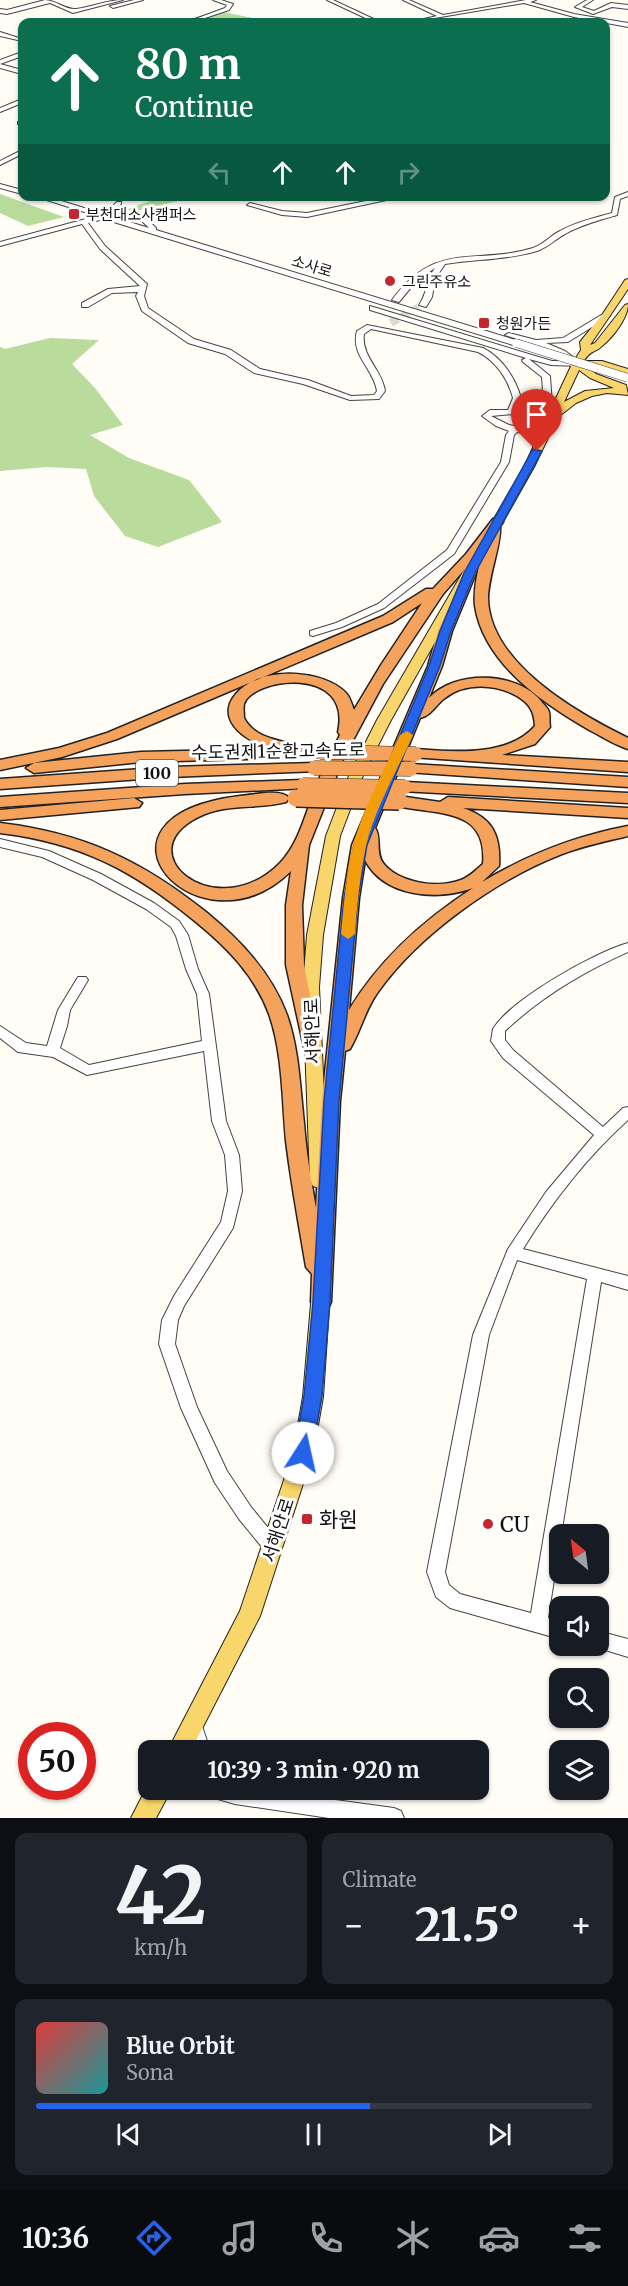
<!DOCTYPE html>
<html lang="en">
<head>
<meta charset="utf-8">
<style>
	body { margin:0; font-family:Merriweather,"Noto Sans KR",serif; background:#20242c; color:#f1f3f6; height:100vh; display:flex; flex-direction:column; font-size:22px; white-space:nowrap }
	* { box-sizing:border-box; margin:0 }
	p { font-size:20px; color:#9ea1a6 }
	.icon { flex:none; width:33px; height:33px; fill:none; stroke:currentColor; stroke-width:2; stroke-linecap:round; stroke-linejoin:round }
	.map { position:relative; height:1818px; overflow:hidden }
	.sheet { display:flex; flex-direction:column; gap:15px; padding:15px; background:#0d0f14; flex:1 }
	.sheet>* { flex:none }
	.top-card { position:absolute; left:18px; top:18px; width:592px; height:183px; border-radius:12px; box-shadow:0 2px 4px #0004; background:#0b6e4f; color:#fff; overflow:hidden }
	.needle { width:39px; rotate:331deg }
	.controls { position:absolute; left:549px; top:1524px; display:grid; gap:12px }
	.controls a { display:grid; place-items:center; width:60px; height:60px; border-radius:12px; background:#171b24; box-shadow:0 2px 4px #0004; font-size:30px }
	.speed { position:absolute; left:18px; top:1722px; display:flex; gap:12px; font-size:30px; font-weight:700; text-align:center }
	.speed>* { display:grid; place-content:center; width:78px; height:78px; border-radius:50%; background:#171b24; box-shadow:0 2px 4px #0004; line-height:1 }
	.speed .limit { border:9px solid #d22; background:#fff; color:#111 }
	.pin { position:absolute; display:grid; place-items:center; width:51px; height:51px; color:#fff; margin:-62px -26px; border-radius:50% 50% 50% 0; rotate:-45deg; box-shadow:0 0 6px #0007 }
	.pin .icon { rotate:45deg }
	.me { position:absolute; width:66px; margin:-33px; rotate:10deg; stroke-linejoin:round; filter:drop-shadow(0 0 4px #0008) }
	.turn { display:flex; align-items:center; gap:21px; height:126px; padding:0 18px; font-size:27px }
	.turn .icon { width:78px; height:78px; stroke-width:2.5 }
	.turn b { display:block; font-size:42px; line-height:51px }
	.lanes { display:flex; align-items:center; height:57px; padding:0 18px; background:#0003; justify-content:center; gap:30px; direction:ltr }
	.lanes .off { opacity:.35 }
	.big { font-size:45px; font-weight:700; line-height:1.1 }
	.sheet .card { flex:1; display:flex; flex-direction:column; justify-content:center; gap:9px; min-width:0; padding:0 21px; border-radius:12px; background:#20242c }
	.sheet .dial { align-items:center; gap:0 }
	.dial b { font-size:78px; line-height:1 }
	.song { display:flex; align-items:center; gap:18px }
	.cover { width:72px; height:72px; border-radius:9px; background:linear-gradient(135deg,hsl(0 70% 55%),hsl(180 70% 35%)) }
	.played { height:6px; border-radius:3px; background:linear-gradient(90deg,#2563eb 60%,#363941 60%) }
	.keys { display:flex; justify-content:space-around; direction:ltr }
	.heat { display:flex; justify-content:space-between; align-items:center; font-size:33px; direction:ltr }
	.sheet .tiles { flex:1; display:grid; gap:15px; grid-template-columns:1fr 1fr }
	.card:last-child { grid-column:span 2 }
	.trip { position:absolute; left:138px; top:1740px; width:351px; height:60px; border-radius:12px; background:#171b24; box-shadow:0 2px 4px #0004; font-weight:700; line-height:60px; text-align:center }
	.tabs { display:flex; height:96px; justify-content:space-around; align-items:center; background:#090b0e; color:#9ea1a6 }
	.tabs .icon { width:42px; height:42px }
	.tabs .active { color:#2563eb }
	.tabs b { font-size:27px; color:#f1f3f6 }
	.map>svg:first-child { display:block }
	.forest { fill:#b9dc9c }
	.lines { fill:none; stroke-linecap:round; stroke-linejoin:round }
	.minor-tunnel { stroke:#dbdad3; stroke-width:8; stroke-dasharray:8 4; stroke-linecap:butt }
	.minor-casing { stroke:#444; stroke-width:2 }
	.major-casing { stroke:#222; stroke-width:2 }
	.highway-casing { stroke:#222; stroke-width:3 }
	.minor { fill:#fff; fill-rule:evenodd }
	.major { fill:#f9d66b; fill-rule:evenodd }
	.highway { fill:#f5a25d; fill-rule:evenodd }
	.minor-bridge-casing { stroke:#444; stroke-width:9; stroke-linecap:butt }
	.highway-bridge-far1-casing { stroke:#222; stroke-width:15; stroke-linecap:butt }
	.highway-bridge-casing { stroke:#222; stroke-width:20; stroke-linecap:butt }
	.minor-bridge { stroke:#fff; stroke-width:8 }
	.highway-bridge-far1 { stroke:#f5a25d; stroke-width:14 }
	.highway-bridge { stroke:#f5a25d; stroke-width:17 }
	.route { fill:#2563eb; stroke:#184099; stroke-width:1.5 }
	.slow { fill:#f59e0b }
	.poi-dot { fill:#c4262e; stroke:#fff; stroke-width:2 }
	.labels { text-anchor:middle; dominant-baseline:central; stroke-width:6; stroke-linejoin:round; paint-order:stroke }
	.far-poi-label { font-size:15px; fill:#111; stroke:#fff; text-anchor:start }
	.far-street-label { font-size:15px; fill:#111; stroke:#fff }
	.shield { fill:#fff; stroke:#585858; stroke-width:1.5 }
	.shield-label { font-size:16px; font-weight:bold; fill:#111 }
	.street-label { font-size:18px; fill:#111; stroke:#fff }
	.near-poi-label { font-size:21px; fill:#111; stroke:#fff; text-anchor:start }
</style>
</head>
<body>
<div class="map">
<svg width="628" height="1818" viewBox="0 0 628 1818">
	<rect width="100%" height="100%" fill="#fffdf5"/>
	<!-- forest -->
	<g class="forest">
		<polygon points="219,11 272,22 176,22"/>
		<polygon points="0,194 64,217 28,226 0,213"/>
		<polygon points="162,197 195,197 132,212 121,211"/>
		<polygon points="50,338 99,340 72,364 95,388 123,425 90,435 129,458 189,480 222,522 158,547 125,536 94,496 86,469 47,467 0,471 0,347 5,349"/>
	</g>
	<g class="lines">
		<!-- minor-tunnel -->
		<polyline class="minor-tunnel" points="391,323 423,305"/>
		<defs>
			<g id="minor">
				<path d="M45,0C55,0 66,10 76,9C92,7 107,0 123,0L73,13L50,3L7,14L0,13V9L7,10Z"/>
				<polygon points="134,0 143,0 113,8 110,6"/>
				<polygon points="213,0 221,0 233,4 229,10 193,22 187,22 225,8 227,5"/>
				<polygon points="327,0 333,0 380,22 374,22"/>
				<polygon points="403,0 409,0 443,15 526,0 536,0 530,2 574,14 628,23 628,27 574,17 524,3 411,22 437,16"/>
				<polygon points="587,0 593,0 582,7 594,11 611,3 628,5 628,9 612,7 593,14 575,7"/>
				<polygon points="0,32 22,39 22,41 0,36"/>
				<polygon points="22,52 22,56 0,64 0,60"/>
				<polygon points="0,64 22,70 22,74 0,68"/>
				<polygon points="22,99 22,103 0,112 0,108"/>
				<polygon points="22,120 22,124 18,124 18,122"/>
				<polygon points="22,150 22,154 0,165 0,161"/>
				<polygon points="0,184 22,190 22,194 0,188"/>
				<path d="M628,192V196L620,199L617,215C600,220 581,225 565,234C555,239 549,247 537,251C508,260 476,259 445,264L435,279L432,297L426,307L419,305C428,292 425,282 435,268L417,280L399,302L392,300C437,239 474,266 533,248C544,244 550,236 560,231C576,222 594,218 612,213L615,197Z"/>
				<path d="M34,196H45L104,214L117,202H121V204L110,216L149,228L141,220L156,211H160V213L148,220L156,228V230L519,341V345H513L104,219L88,223L105,246L147,284L144,296L148,308L194,339L231,350L260,369L308,380L351,396L374,395L377,391C374,369 350,355 357,331L367,325L483,348C502,358 515,377 521,398L514,414L491,416L509,425L544,431L548,434L544,437L517,432L514,435L509,462L454,554L384,608L342,627L313,636L310,635V631L336,623L378,604L447,550L501,462L506,435L509,431L496,426L482,416L490,410H508L513,398C508,379 496,361 478,352L371,329L364,334C361,357 382,369 385,391L379,399L350,400L303,384L254,373L225,354L188,343L142,311L136,296L138,292L112,293L88,307H82V303L108,289L140,286L100,249L82,224L0,246V242L97,216Z"/>
				<polygon points="390,196 405,196 307,217 282,215 247,205 250,203 282,211 307,213"/>
				<polygon points="370,306 552,361 569,361 551,350 505,335 509,333 536,340 563,338 603,314 610,316 568,342 546,343 565,351 580,362 580,366 551,365 529,359 550,376 553,420 549,422 545,420 542,377 523,362 522,360 526,358 370,310"/>
				<polygon points="0,839 49,851 101,874 154,903 179,921 188,935 198,969 209,994 226,1121 239,1155 242,1191 233,1228 184,1306 178,1320 175,1344 197,1407 227,1471 251,1507 278,1540 280,1546 278,1552 272,1554 266,1552 239,1519 215,1483 181,1408 159,1344 162,1320 174,1296 221,1222 228,1191 225,1155 212,1121 204,1051 87,1075 53,1057 18,1052 0,1038 0,1026 26,1043 47,1046 58,1010 78,977 86,977 88,980 70,1010 67,1026 60,1048 89,1065 202,1041 197,994 186,969 176,936 171,927 146,909 93,880 42,857 0,847"/>
				<path d="M628,943V952C583,972 541,997 505,1031V1040L513,1050L603,1127L623,1108L628,1107V1120C586,1158 552,1202 523,1249L628,1276V1290L601,1282L548,1618L560,1621V1639L450,1608L436,1597L427,1572L473,1335L508,1249L546,1192L594,1135L503,1058L491,1041L493,1029C510,1000 595,952 628,943ZM517,1260L587,1279L531,1613L460,1594L449,1585L445,1572L489,1335Z"/>
				<polygon points="598,1631 628,1639 628,1657 592,1646 598,1646"/>
				<polygon points="193,1714 199,1717 210,1750 192,1750 184,1723 187,1717"/>
				<polygon points="209,1790 262,1790 394,1808 401,1811 404,1818 329,1818 235,1804 211,1797"/>
			</g>
			<g id="major">
				<path d="M628,279V289L590,345L595,343L625,305L628,304C628,318 613,337 602,346C595,353 590,350 584,361H602L628,369V375L601,367H587L596,374L626,385L628,395L607,393L592,396L576,403L558,417L534,467L391,720L364,773L340,836L323,935L319,987L328,1181L325,1186L319,1188L313,1186L310,1181L303,987L307,935L326,836L350,773L377,720L524,467L572,364L581,350L580,342L602,315L625,280ZM579,370L590,378L614,388L585,391L564,402Z"/>
				<polygon points="321,1284 328,1286 330,1292 323,1397 313,1453 260,1616 191,1750 168,1750 240,1611 293,1453 303,1397 312,1292 314,1286"/>
				<polygon points="148,1785 148,1790 171,1790 156,1818 131,1818"/>
			</g>
			<g id="highway">
				<path d="M497,518L503,522L500,526C502,542 488,577 488,598C489,663 577,713 628,738V749C615,745 603,737 591,731C544,704 484,664 475,606C473,587 479,566 484,547L443,594L383,684L344,757L309,845L302,905L304,965L321,1052L318,1057L312,1059L306,1057L286,965V905L291,871C200,961 68,817 240,796C252,795 281,788 289,798L286,802C260,809 231,804 205,814C120,849 215,929 280,863C299,843 305,815 315,789C322,771 331,753 340,735L338,732C353,665 253,677 244,704C243,708 244,714 244,718C254,737 274,739 292,744L294,748L325,749L327,752L320,757L141,762L34,773L26,768L34,763L141,752L272,749C244,741 209,716 242,688C266,667 324,670 346,693C350,697 352,705 354,710L381,665L422,603L393,622L117,739L62,757L0,770V760L59,748L107,733L383,616L426,589H433L466,554L493,519Z"/>
				<path d="M470,569L476,573L452,631L442,666L429,698C455,670 516,671 541,701C543,704 548,708 549,712C550,716 549,722 550,727L535,744L502,755L628,762V772L411,757L409,754L411,751L416,749C454,752 508,757 535,726C534,711 530,704 517,696C496,684 465,682 445,698C436,704 431,716 420,718L375,828C382,837 375,852 383,863C398,883 438,889 461,880C469,877 476,870 483,864C488,805 434,816 394,805L391,801L394,797L399,796L440,802L448,797L628,808V818L463,808C493,818 501,836 499,866L482,882C529,854 575,836 628,826V836C606,841 583,846 562,854C497,879 418,935 378,992C365,1010 361,1030 350,1049L345,1051L340,1101L331,1302L328,1308L321,1311L314,1308L311,1302L312,1274L306,1267C299,1225 291,1183 286,1141C282,1099 283,1054 269,1014C255,976 227,947 196,922C134,871 82,843 0,833V823C83,833 141,860 206,912C240,940 271,972 287,1015C299,1049 300,1087 304,1123C306,1151 311,1180 316,1208L322,1101L343,898L352,845L428,666L438,631L464,573ZM365,860C384,897 437,901 473,888C422,921 380,959 349,1010L359,898Z"/>
				<polygon points="314,763 322,768 319,771 170,777 0,789 0,779 170,767"/>
				<polygon points="411,764 628,777 628,787 406,772 403,769 406,766"/>
				<polygon points="303,780 311,785 308,788 185,794 0,807 0,797 185,784"/>
				<polygon points="405,782 628,793 628,803 400,791 397,787 400,783"/>
				<polygon points="134,798 142,803 139,807 0,820 0,810"/>
			</g>
		</defs>
		<!-- minor casing -->
		<use href="#minor" class="minor-casing"/>
		<!-- major casing -->
		<use href="#major" class="major-casing"/>
		<!-- highway casing -->
		<use href="#highway" class="highway-casing"/>
		<!-- minor -->
		<use href="#minor" class="minor"/>
		<!-- major -->
		<use href="#major" class="major"/>
		<!-- highway -->
		<use href="#highway" class="highway"/>
		<defs>
			<polyline id="minor-bridge" points="516,343 628,378"/>
			<g id="highway-bridge-far1">
				<polyline points="320,752 416,754"/>
				<polyline points="314,768 411,769"/>
				<polyline points="303,785 405,787"/>
			</g>
			<polyline id="highway-bridge" points="296,798 399,801"/>
		</defs>
		<!-- minor-bridge casing -->
		<use href="#minor-bridge" class="minor-bridge-casing"/>
		<!-- highway-bridge-far1 casing -->
		<use href="#highway-bridge-far1" class="highway-bridge-far1-casing"/>
		<!-- highway-bridge casing -->
		<use href="#highway-bridge" class="highway-bridge-casing"/>
		<!-- minor-bridge -->
		<use href="#minor-bridge" class="minor-bridge"/>
		<!-- highway-bridge-far1 -->
		<use href="#highway-bridge-far1" class="highway-bridge-far1"/>
		<!-- highway-bridge -->
		<use href="#highway-bridge" class="highway-bridge"/>
	</g>
	<!-- route -->
	<polygon class="route" points="533,449 542,451 475,573 451,631 440,666 367,845 358,898 339,1101 330,1302 322,1396 312,1453 309,1460 303,1462 296,1460 294,1453 304,1396 313,1302 324,1101 344,898 354,845 429,666 440,631 464,573"/>
	<!-- slow -->
	<path class="slow" d="M407,731L413,735C397,771 375,808 366,846C360,875 357,905 355,934L348,939L341,934C344,905 346,875 353,846C363,808 384,771 400,735Z"/>
	<!-- markers -->
	<g class="poi-dot">
		<rect x="68" y="208" width="12" height="12" rx="3"/>
		<circle cx="390" cy="281" r="6"/>
		<rect x="478" y="317" width="12" height="12" rx="3"/>
		<rect x="301" y="1513" width="12" height="12" rx="3"/>
		<circle cx="488" cy="1524" r="6"/>
	</g>
	<g class="labels">
		<!-- far-poi labels -->
		<g class="far-poi-label">
			<text x="86" y="214">부천대소사캠퍼스</text>
			<text x="402" y="281">그린주유소</text>
			<text x="496" y="323">청원가든</text>
		</g>
		<!-- far-street labels -->
		<g class="far-street-label">
			<text transform="translate(312 266) rotate(17)">소사로</text>
		</g>
		<!-- shield labels -->
		<rect class="shield" x="136" y="760" width="42" height="26" rx="4.5"/>
		<g class="shield-label">
			<text x="157" y="773">100</text>
		</g>
		<!-- street labels -->
		<g class="street-label">
			<text transform="translate(278 751) rotate(-1)">수도권제1순환고속도로</text>
			<text transform="translate(312 1031) rotate(-92)">서해안로</text>
			<text transform="translate(278 1530) rotate(-72)">서해안로</text>
		</g>
		<!-- near-poi labels -->
		<g class="near-poi-label">
			<text x="319" y="1519">화원</text>
			<text x="500" y="1524">CU</text>
		</g>
	</g>
</svg>
<div class="controls">
<a><svg class="needle" viewBox="-14 -14 28 28"><path d="M0-13l5 13h-10z" fill="#e53935"/><path d="M0 13l5-13h-10z" fill="#9ea1a6"/></svg></a>
<a><svg class="icon" aria-label="sound" viewBox="0 0 24 24"><path d="M4 9h4l5-4v14l-5-4H4zM17 9q2 3 0 6"/></svg></a>
<a><svg class="icon" aria-label="search" viewBox="0 0 24 24"><circle cx="10" cy="10" r="6"/><path d="M15 15l6 6"/></svg></a>
<a><svg class="icon" aria-label="layers" viewBox="0 0 24 24"><path d="M12 4l9 5-9 5-9-5zM3 14l9 5 9-5"/></svg></a>
</div>
<div class="speed"><div class="limit">50</div></div>
<div class="pin" style="left:537px;top:451px;background:#d93025"><svg class="icon" aria-label="arrive" viewBox="0 0 24 24"><path d="M6 21V4h12l-3 4 3 4H6"/></svg></div>
<svg class="me" style="left:303px;top:1453px" viewBox="-20 -20 40 40"><circle r="19" fill="#fff"/><path d="M0-13L10 11 0 6-10 11z" fill="#2563eb"/></svg>
<div class="trip">10:39 · 3 min · 920 m</div>
<div class="top-card">
<div class="turn"><svg class="icon" aria-label="ahead" viewBox="0 0 24 24"><path d="M12 20V5M6 11l6-6 6 6"/></svg><div><b>80 m</b>Continue</div></div>
<div class="lanes"><svg class="icon off" aria-label="left" viewBox="0 0 24 24"><path d="M17 20v-9H6M10 6l-5 5 5 5"/></svg><svg class="icon" aria-label="ahead" viewBox="0 0 24 24"><path d="M12 20V5M6 11l6-6 6 6"/></svg><svg class="icon" aria-label="ahead" viewBox="0 0 24 24"><path d="M12 20V5M6 11l6-6 6 6"/></svg><svg class="icon off" aria-label="right" viewBox="0 0 24 24"><path d="M7 20v-9h11M14 6l5 5-5 5"/></svg></div>
</div>
</div>
<section class="sheet">
<div class="tiles">
<div class="card dial"><b>42</b><p>km/h</p></div>
<div class="card"><p>Climate</p>
<div class="heat"><a>−</a><b class="big">21.5°</b><a>+</a></div>
</div>
<div class="card">
<div class="song"><i class="cover"></i><div><b>Blue Orbit</b><p>Sona</p></div></div>
<div class="played"></div>
<div class="keys"><svg class="icon" aria-label="previous" viewBox="0 0 24 24"><path d="M18 5L8 12l10 7zM5 5v14"/></svg><svg class="icon" aria-label="pause" viewBox="0 0 24 24"><path d="M8 5v14M16 5v14"/></svg><svg class="icon" aria-label="next" viewBox="0 0 24 24"><path d="M6 5l10 7-10 7zM19 5v14"/></svg></div>
</div>
</div>
</section>
<nav class="tabs">
<b>10:36</b>
<svg class="icon active" aria-label="directions" viewBox="0 0 24 24"><path d="M12 3l9 9-9 9-9-9zM9 14v-3h6M13 9l2 2-2 2"/></svg>
<svg class="icon" aria-label="music" viewBox="0 0 24 24"><path d="M9 18V5l10-2v13"/><circle cx="6" cy="18" r="3"/><circle cx="16" cy="16" r="3"/></svg>
<svg class="icon" aria-label="phone" viewBox="0 0 24 24"><path d="M5 4h4l2 5-3 2q2 4 5 5l2-3 5 2v4C11 20 4 13 5 4z"/></svg>
<svg class="icon" aria-label="climate" viewBox="0 0 24 24"><path d="M12 3v18M4 7l16 10M4 17L20 7"/></svg>
<svg class="icon" aria-label="car" viewBox="0 0 24 24"><path d="M5 17H2v-5l4-1 3-4h7l3 4 3 1v5h-3M9 17h6M6 11h13"/><circle cx="7" cy="17" r="2"/><circle cx="17" cy="17" r="2"/></svg>
<svg class="icon" aria-label="filters" viewBox="0 0 24 24"><path d="M4 7h16M4 17h16"/><circle cx="9" cy="7" r="2"/><circle cx="15" cy="17" r="2"/></svg>
</nav>
</body>
</html>
